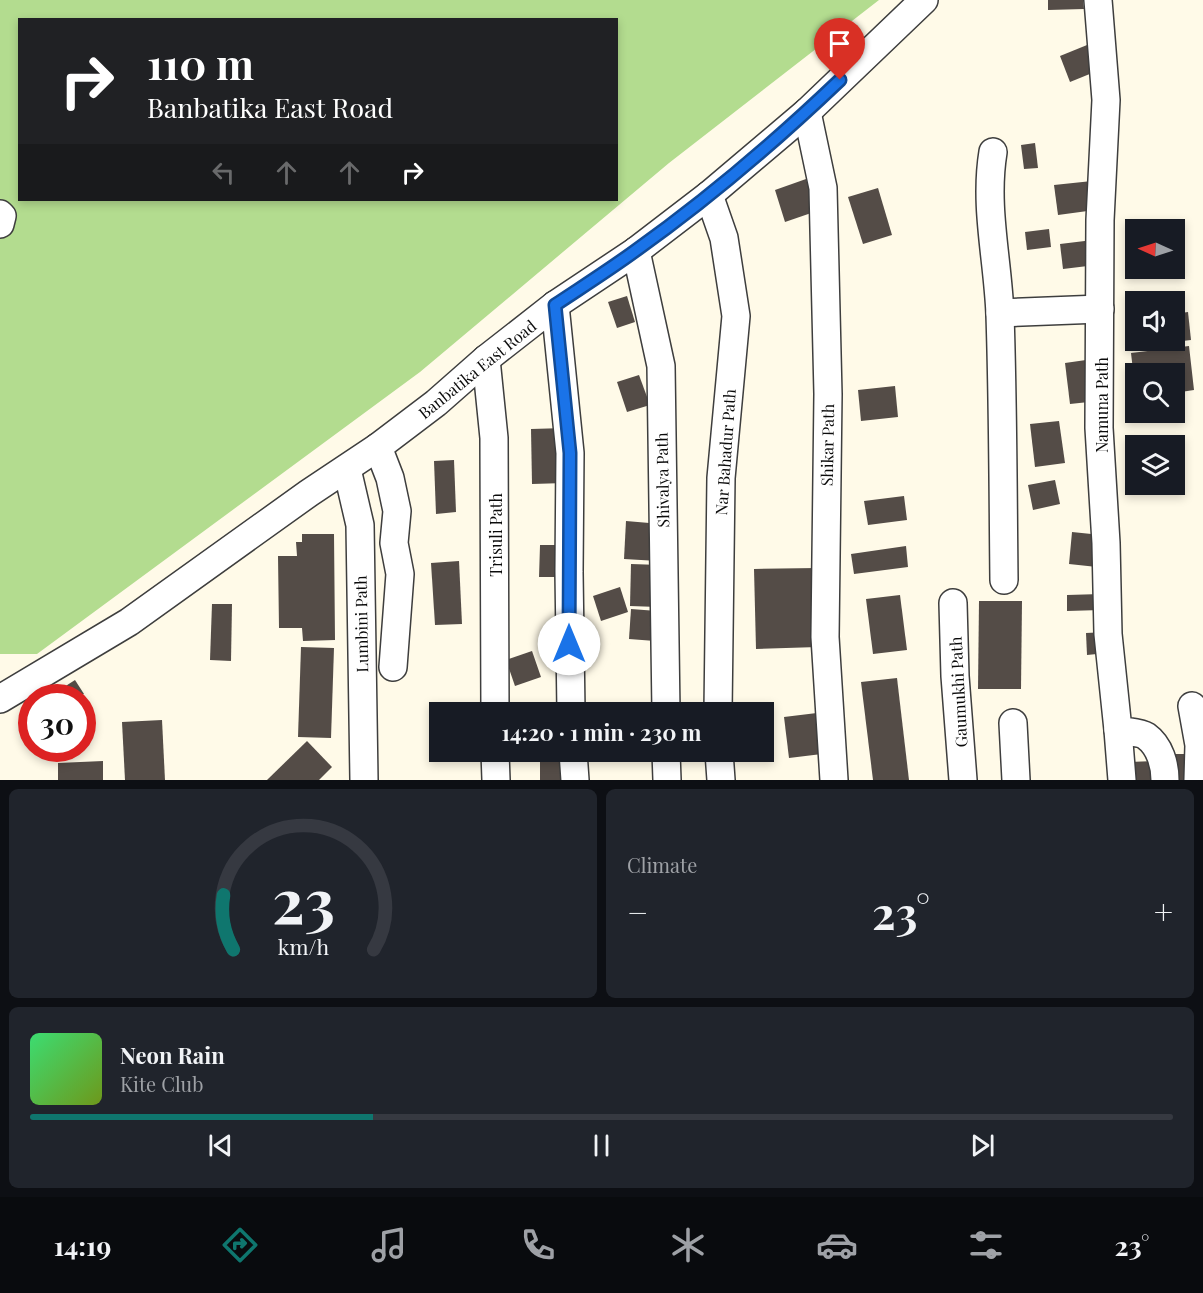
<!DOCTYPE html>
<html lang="en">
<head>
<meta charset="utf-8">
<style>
	body { margin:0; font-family:"Playfair Display",serif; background:#20242c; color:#f1f3f6; height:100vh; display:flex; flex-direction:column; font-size:22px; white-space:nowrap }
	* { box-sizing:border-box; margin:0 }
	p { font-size:20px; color:#9ea1a6 }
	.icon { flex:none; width:33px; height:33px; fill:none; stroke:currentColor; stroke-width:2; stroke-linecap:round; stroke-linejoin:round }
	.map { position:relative; height:780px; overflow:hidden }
	.drawer { display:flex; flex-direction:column; gap:9px; padding:9px; background:#0d0f14; flex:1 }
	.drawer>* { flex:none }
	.banner { position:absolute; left:18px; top:18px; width:600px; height:183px; border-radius:0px; box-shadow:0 3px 9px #0003; background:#202124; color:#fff; overflow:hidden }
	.needle { width:39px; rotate:273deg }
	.fabs { position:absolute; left:1125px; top:219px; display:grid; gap:12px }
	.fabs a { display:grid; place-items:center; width:60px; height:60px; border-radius:0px; background:#171b24; box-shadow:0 3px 9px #0003; font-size:30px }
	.speed { position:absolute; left:18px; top:684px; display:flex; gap:12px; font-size:30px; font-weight:700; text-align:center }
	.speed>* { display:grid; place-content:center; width:78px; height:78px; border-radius:50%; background:#171b24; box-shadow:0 3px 9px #0003; line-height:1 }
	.speed .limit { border:9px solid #d22; background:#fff; color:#111 }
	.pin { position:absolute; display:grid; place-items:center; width:51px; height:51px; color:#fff; margin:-62px -26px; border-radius:50% 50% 50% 0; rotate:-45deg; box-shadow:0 0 6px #0007 }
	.pin .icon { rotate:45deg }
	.me { position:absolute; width:66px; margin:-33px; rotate:0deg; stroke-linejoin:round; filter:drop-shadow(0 0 4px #0008) }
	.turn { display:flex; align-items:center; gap:21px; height:126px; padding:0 30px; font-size:27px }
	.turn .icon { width:78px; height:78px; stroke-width:2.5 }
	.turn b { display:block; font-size:42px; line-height:51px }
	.lanes { display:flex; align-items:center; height:57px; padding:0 30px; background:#0003; justify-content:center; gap:30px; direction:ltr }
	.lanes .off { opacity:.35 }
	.big { font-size:45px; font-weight:700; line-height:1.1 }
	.drawer .widget { flex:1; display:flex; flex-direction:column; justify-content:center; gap:9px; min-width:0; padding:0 21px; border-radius:9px; background:#20242c }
	.drawer .dial { align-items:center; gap:0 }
	.dial svg { height:156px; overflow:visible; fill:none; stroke:#363941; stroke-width:7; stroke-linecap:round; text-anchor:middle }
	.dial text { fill:#f1f3f6; stroke:none }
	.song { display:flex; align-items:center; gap:18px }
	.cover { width:72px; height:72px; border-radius:9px; background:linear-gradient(135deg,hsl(140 70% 55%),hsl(80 70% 35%)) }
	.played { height:6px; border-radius:3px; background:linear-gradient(90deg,#0f766e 30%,#363941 30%) }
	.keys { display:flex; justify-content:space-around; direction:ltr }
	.heat { display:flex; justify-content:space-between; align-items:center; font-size:33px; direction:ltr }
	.drawer .tiles { flex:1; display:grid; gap:9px; grid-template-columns:1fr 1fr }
	.widget:last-child { grid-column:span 2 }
	.trip { position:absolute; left:429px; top:702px; width:345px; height:60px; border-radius:0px; background:#171b24; box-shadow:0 3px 9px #0003; font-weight:700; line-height:60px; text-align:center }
	.tab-bar { display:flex; height:96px; justify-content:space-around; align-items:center; background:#090b0e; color:#9ea1a6 }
	.tab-bar .icon { width:42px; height:42px }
	.tab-bar .on { color:#0f766e }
	.tab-bar b { font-size:27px; color:#f1f3f6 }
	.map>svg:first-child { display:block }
	.forest { fill:#b3dc8f; fill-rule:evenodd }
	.building { fill:#544c47 }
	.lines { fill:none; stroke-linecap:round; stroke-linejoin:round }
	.minor-casing { stroke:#3e3e3e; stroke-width:30 }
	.minor { stroke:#fff; stroke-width:27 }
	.route-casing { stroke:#114b97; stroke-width:15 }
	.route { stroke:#1a73e8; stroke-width:10 }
	.labels { text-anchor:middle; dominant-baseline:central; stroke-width:6; stroke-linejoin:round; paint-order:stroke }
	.street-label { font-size:16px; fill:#0b0b0b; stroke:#fff }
</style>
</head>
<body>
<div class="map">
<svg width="1203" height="780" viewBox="0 0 1203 780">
	<rect width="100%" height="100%" fill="#fffae8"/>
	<!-- forest -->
	<path class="forest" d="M0,0H879L669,163L420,372L37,654H0ZM20,20H616V200H20Z"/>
	<!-- building -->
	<g class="building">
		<polygon points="1048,0 1083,0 1084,9 1048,10"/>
		<polygon points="1092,43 1102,69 1070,82 1060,56"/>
		<polygon points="1035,143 1038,168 1024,169 1021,145"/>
		<polygon points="806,179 817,211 785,222 775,190"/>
		<polygon points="1092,181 1095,210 1058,215 1054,185"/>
		<polygon points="878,188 892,235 863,244 848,197"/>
		<polygon points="1049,229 1051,247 1027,250 1025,232"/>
		<polygon points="1093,240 1096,265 1063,269 1060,244"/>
		<polygon points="627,296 635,322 617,328 608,302"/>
		<polygon points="1188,312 1191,340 1174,342 1174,314"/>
		<polygon points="1189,346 1194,390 1174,393 1174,374 1136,374 1134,379 1131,353"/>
		<polygon points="1093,359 1098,401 1070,404 1065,363"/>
		<polygon points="639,375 650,405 627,412 617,382"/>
		<polygon points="895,386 898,417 861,421 858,390"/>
		<polygon points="1059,421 1065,463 1035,467 1030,424"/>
		<polygon points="565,428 565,483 532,484 531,429"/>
		<polygon points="454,460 456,512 436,514 434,461"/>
		<polygon points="1055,480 1060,504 1033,510 1028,485"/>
		<polygon points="904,496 907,520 868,525 864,501"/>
		<polygon points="626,521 661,524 658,561 624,559"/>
		<polygon points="1072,532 1101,535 1097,567 1069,564"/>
		<polygon points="302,534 334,534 335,640 303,641 302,628 279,628 278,556 297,556 296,542 302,542"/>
		<polygon points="540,545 564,545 564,577 539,577"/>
		<polygon points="906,546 908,567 854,574 851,554"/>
		<polygon points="459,561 462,624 435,625 431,563"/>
		<polygon points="631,564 660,565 658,607 630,606"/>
		<polygon points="817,568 818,647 756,649 754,569"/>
		<polygon points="620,587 628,612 601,621 593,596"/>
		<polygon points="1101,594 1101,610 1067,611 1067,595"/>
		<polygon points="900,595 907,650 873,654 866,599"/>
		<polygon points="979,601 1022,601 1021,689 978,689"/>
		<polygon points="212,604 232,604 231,661 210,660"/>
		<polygon points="631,609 657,611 655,641 629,639"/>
		<polygon points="1106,632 1107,653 1087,655 1086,633"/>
		<polygon points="301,647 334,648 331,738 298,737"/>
		<polygon points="532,651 541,677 515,686 506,660"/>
		<polygon points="897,678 909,780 873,780 861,682"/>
		<polygon points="75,680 84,694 77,698 47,698"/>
		<polygon points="825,712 830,753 789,758 784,717"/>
		<polygon points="162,720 165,780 125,780 122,722"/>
		<polygon points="307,741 332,767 319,780 267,780"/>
		<rect x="1170" y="754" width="23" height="26"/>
		<polygon points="103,761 103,780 58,780 58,763"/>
		<polygon points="540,761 564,761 565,780 540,780"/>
		<polygon points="1155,761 1156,780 1130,780 1129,762"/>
	</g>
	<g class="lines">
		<defs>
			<g id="minor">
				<path d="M1098,0L1106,100L1100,220L1099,428L1106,543L1108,634L1118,730C1126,732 1140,732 1146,736C1160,746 1165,765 1165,780"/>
				<polyline points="807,112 823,188 828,394 825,637 834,780"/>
				<path d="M993,152C984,207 998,260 1000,315C1003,403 1003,492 1004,580"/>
				<polyline points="709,195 724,238 736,316 721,478 718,712"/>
				<polyline points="0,214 2,216 0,224"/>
				<polyline points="636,251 661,366 666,712"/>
				<polyline points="555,305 570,453 569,572 571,712"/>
				<polyline points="1000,313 1100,309"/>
				<polyline points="486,359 494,438 495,712"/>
				<polyline points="378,447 390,478 397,511 394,543 400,574 393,667"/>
				<polyline points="347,469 360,525 364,780"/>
				<polyline points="953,603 955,676 963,780"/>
				<polyline points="0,699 129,622 309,493 378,447 436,403 486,359 555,305 636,251 709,195 807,112 924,0"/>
				<polyline points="1192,706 1199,745 1198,780"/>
				<polyline points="1013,723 1016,780"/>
				<polyline points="1118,730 1122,780"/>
				<polyline points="495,752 496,780"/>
				<polyline points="573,752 575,780"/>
				<polyline points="666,752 667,780"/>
				<polyline points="719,752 721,780"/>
			</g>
		</defs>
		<!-- minor casing -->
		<use href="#minor" class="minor-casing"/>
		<!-- minor -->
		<use href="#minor" class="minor"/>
	</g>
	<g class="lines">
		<defs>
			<path id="route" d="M569,644L570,453L555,305C582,287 609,270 635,251C707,200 776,141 840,80"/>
		</defs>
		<!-- route casing -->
		<use href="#route" class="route-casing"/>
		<!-- route -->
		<use href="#route" class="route"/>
	</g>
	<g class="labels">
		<!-- street labels -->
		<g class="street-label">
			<text transform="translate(477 369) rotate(-39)">Banbatika East Road</text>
			<text transform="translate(1101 405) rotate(-90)">Namuna Path</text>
			<text transform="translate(827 445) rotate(-89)">Shikar Path</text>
			<text transform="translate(725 452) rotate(-86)">Nar Bahadur Path</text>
			<text transform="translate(662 480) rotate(-91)">Shivalya Path</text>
			<text transform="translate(495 535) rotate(-90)">Trisuli Path</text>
			<text transform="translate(361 624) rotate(-91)">Lumbini Path</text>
			<text transform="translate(958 692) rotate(-93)">Gaumukhi Path</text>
		</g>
	</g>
</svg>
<div class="fabs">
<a><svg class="needle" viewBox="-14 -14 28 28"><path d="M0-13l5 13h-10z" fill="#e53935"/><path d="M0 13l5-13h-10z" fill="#9ea1a6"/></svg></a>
<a><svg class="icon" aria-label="sound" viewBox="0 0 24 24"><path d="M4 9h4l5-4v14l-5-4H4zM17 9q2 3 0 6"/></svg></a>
<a><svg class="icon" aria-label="search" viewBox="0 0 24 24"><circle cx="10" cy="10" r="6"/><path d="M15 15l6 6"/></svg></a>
<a><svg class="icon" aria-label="layers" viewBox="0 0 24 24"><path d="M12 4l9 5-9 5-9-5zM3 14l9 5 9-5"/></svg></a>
</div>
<div class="speed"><div class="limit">30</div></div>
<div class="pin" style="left:840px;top:80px;background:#d93025"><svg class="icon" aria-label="arrive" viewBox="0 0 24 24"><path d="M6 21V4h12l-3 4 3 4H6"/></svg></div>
<svg class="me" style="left:569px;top:644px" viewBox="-20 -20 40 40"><circle r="19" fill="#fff"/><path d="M0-13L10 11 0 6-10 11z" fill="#1a73e8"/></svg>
<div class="trip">14:20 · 1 min · 230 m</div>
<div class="banner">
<div class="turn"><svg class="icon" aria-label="right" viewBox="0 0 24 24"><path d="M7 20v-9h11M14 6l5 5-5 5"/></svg><div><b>110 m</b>Banbatika East Road</div></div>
<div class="lanes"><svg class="icon off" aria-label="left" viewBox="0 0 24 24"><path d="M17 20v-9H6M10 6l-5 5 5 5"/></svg><svg class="icon off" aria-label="ahead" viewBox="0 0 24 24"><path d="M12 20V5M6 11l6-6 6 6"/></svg><svg class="icon off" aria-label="ahead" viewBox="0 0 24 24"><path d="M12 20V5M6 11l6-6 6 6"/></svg><svg class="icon" aria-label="right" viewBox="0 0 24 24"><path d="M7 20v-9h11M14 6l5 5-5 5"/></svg></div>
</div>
</div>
<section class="drawer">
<div class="tiles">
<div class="widget dial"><svg viewBox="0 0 100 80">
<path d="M14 69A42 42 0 1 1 86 69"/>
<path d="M14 69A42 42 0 0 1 9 41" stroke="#0f766e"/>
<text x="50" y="56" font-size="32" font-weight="700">23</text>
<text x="50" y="72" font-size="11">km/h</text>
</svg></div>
<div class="widget"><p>Climate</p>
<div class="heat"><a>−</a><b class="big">23°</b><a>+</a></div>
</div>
<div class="widget">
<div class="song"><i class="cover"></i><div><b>Neon Rain</b><p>Kite Club</p></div></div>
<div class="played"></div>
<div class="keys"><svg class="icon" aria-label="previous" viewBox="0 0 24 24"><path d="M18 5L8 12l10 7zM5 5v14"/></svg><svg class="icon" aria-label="pause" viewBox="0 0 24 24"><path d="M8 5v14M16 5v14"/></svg><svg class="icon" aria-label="next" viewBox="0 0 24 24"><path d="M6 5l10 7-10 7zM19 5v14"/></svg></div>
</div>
</div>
</section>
<nav class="tab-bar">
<b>14:19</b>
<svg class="icon on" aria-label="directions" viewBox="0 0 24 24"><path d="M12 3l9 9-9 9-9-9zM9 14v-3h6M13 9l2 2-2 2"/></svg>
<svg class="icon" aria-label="music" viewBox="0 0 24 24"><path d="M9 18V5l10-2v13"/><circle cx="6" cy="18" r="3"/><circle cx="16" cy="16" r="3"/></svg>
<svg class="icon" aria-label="phone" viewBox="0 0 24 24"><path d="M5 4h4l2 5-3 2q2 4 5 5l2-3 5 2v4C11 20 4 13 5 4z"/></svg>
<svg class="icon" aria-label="climate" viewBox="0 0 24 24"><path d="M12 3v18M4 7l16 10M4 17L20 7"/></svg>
<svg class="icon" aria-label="car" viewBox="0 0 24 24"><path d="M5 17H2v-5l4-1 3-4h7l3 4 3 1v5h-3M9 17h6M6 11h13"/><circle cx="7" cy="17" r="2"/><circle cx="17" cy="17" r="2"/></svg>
<svg class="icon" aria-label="filters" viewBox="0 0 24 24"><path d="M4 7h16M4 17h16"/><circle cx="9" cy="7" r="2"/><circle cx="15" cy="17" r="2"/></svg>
<b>23°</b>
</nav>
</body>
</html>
